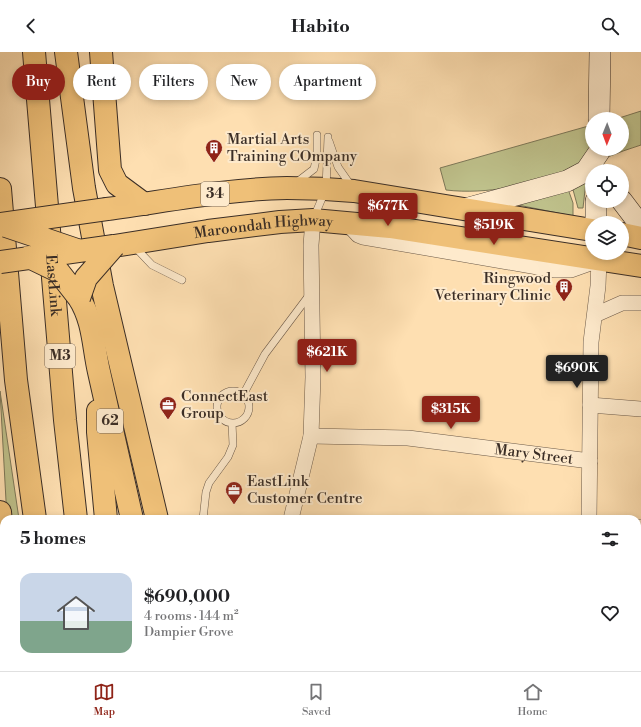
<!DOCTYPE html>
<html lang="en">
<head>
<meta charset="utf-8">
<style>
  :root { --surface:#fff; --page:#f6f6f6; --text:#202124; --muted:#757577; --line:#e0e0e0; --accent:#8f2418 }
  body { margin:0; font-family:"Libre Bodoni",serif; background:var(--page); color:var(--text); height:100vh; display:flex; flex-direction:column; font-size:15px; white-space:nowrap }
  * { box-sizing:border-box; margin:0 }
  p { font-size:13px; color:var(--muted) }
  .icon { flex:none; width:22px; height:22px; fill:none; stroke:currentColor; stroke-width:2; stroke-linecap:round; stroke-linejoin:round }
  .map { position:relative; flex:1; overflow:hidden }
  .sheet { position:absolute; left:0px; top:463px; width:641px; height:156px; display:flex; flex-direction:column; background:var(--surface); border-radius:12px 12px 0 0; box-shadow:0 2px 6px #0003 }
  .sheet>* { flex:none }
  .banner { position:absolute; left:12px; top:12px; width:400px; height:36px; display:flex; gap:8px }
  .needle { width:26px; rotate:181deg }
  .fabs { position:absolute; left:585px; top:60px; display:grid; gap:8px }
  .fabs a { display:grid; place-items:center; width:44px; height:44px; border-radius:50%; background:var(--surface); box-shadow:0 2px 6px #0003; font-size:20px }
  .price { position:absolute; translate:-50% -34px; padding:0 9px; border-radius:4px; background:var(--accent); color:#fff; font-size:13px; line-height:26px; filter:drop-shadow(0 1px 2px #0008) }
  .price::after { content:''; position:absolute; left:50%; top:24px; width:12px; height:9px; margin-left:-6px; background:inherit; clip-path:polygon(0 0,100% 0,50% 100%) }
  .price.active { background:#222; color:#fff }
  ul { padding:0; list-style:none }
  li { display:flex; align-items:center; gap:12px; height:100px; padding:0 20px }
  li+li { border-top:1px solid var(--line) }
  li span { display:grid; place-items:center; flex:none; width:112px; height:80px; border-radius:12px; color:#555 }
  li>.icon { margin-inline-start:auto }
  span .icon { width:48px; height:48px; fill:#fffc; stroke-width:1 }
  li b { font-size:17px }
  h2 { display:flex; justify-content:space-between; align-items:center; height:48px; padding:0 20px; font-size:17px }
  .pill { padding:0 14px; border-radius:18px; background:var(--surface); box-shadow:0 2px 6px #0003; font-size:14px; line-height:36px }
  .pill.active { background:var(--accent); color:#fff }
  header { display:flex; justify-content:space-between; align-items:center; height:52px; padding:0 20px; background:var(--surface); font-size:18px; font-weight:800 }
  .tab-bar { display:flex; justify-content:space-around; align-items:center; height:56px; border-top:1px solid var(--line); background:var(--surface); font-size:11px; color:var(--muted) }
  .tab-bar a { display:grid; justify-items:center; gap:2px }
  .tab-bar .active { color:var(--accent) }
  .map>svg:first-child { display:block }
  .green { fill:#bfc28c; stroke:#7d7859 }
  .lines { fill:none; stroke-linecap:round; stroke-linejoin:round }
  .lane-casing { stroke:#6c5a49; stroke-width:8 }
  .street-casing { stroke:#6c5a49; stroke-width:16 }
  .secondary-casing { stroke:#3b2e26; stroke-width:22 }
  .highway-casing { stroke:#3b2e26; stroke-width:24 }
  .lane { stroke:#feeacc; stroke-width:7 }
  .street { stroke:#feeacc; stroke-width:15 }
  .secondary { stroke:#feeacc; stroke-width:21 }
  .highway { stroke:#efc078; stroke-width:22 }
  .highway-bridge-casing { stroke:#3b2e26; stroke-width:24; stroke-linecap:butt }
  .highway-bridge { stroke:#efc078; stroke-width:22 }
  .labels { text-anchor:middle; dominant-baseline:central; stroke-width:4; stroke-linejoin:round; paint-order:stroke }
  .shield { fill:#feeacc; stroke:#766658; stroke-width:1 }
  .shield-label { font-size:14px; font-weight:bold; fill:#3b2e26 }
  .poi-label { font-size:15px; fill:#3b2e26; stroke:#feeacc; text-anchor:start }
  .street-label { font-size:15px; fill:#3b2e26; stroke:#feeacc }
</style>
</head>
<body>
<header><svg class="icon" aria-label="back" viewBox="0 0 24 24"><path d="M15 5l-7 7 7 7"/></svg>Habito<svg class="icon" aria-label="search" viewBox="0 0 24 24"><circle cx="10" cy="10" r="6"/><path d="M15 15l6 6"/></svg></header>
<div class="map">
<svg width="641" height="619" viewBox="0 0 641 619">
  <rect width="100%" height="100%" fill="#fedfb1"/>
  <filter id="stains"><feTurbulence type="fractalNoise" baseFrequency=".005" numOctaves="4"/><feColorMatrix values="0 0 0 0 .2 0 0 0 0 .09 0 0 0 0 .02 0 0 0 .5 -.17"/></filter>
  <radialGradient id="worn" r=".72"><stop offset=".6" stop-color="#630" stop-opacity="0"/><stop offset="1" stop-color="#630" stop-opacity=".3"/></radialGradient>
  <path class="green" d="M641,59V93C617,100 595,111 572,119C533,132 488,143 446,138L440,116L592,73V97H622V67H616Z
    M586,129L583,156H578L572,134Z
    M568,137L573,151V164L518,153L547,142Z
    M0,339L19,467H7Z"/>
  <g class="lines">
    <defs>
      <path id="lane" d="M329,89L338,115L352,135
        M297,130L314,117L317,103V83
        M314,165L326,137L328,85
        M134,194L152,213L182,228
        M217 355a16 16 0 1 1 32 0a16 16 0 1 1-32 0Z
        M243,343L265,302L310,242
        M203,467L206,440L209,431L228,405L233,393L232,371
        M222,615L223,619"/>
      <g id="street">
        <path d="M346,170L358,183L363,185L555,218H571L599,208L598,234L591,290L589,467"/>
        <path d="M595,263L622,251H641"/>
        <path d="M590,353L641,357"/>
        <path id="s1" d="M311,384L408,386L590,409"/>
        <path d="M291,467L311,384L313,325L311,193L313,168"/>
        <path d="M637,475H641"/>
        <path d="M281,619V615"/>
        <path d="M587,619V615"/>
      </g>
      <path id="secondary" d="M599,67L600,0
        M622,149L641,174
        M465,157L567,129L586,119L599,100
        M596,171V149"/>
      <g id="highway">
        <path id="s2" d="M34,0L65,368L76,467"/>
        <path d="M66,0L84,136L102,234L157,467"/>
        <path d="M101,0L110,118L117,132L144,152"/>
        <path d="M0,137L16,328L35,467"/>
        <path d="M107,157C167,149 227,137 287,136C309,136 332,137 354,139L592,178"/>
        <path d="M622,182L641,186"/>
        <path id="s3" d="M114,194L208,179L280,170L313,168L390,175L641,214"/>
        <path d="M79,246C94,270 93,294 99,320C110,369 121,418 132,467"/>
        <path d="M98,359V380L106,467"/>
        <path d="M0,460L4,503"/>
        <path d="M16,615L17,619"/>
        <path d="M65,615L66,619"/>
        <path d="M103,615L104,619"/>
        <path d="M132,615V619"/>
        <path d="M166,615L167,619"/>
        <path d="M190,615L191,619"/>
      </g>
    </defs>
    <use href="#lane" class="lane-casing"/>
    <use href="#street" class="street-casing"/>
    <use href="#secondary" class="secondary-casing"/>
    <use href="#highway" class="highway-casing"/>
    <use href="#lane" class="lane"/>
    <use href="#street" class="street"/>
    <use href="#secondary" class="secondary"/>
    <use href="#highway" class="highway"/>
    <defs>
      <path id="highway-bridge" d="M0,172L107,157
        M6,174L77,198
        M29,205L58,219L79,246
        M0,210L114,194
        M79,246L86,226L114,194"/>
    </defs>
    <use href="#highway-bridge" class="highway-bridge-casing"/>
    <use href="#highway-bridge" class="highway-bridge"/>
  </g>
  <defs>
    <symbol id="building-pin" viewBox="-11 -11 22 30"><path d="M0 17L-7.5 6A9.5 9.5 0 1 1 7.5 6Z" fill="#8f2418" stroke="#feeacc"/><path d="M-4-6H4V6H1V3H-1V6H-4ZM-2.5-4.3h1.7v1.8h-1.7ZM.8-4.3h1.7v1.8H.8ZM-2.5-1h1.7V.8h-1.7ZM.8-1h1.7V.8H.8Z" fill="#fff"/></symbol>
    <symbol id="office-pin" viewBox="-11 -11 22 30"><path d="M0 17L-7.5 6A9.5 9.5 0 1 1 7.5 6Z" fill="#8f2418" stroke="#feeacc"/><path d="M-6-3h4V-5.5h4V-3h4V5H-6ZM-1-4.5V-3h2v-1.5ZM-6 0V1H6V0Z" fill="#fff"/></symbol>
  </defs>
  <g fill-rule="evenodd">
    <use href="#building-pin" x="204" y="86" width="20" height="27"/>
    <use href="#building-pin" x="554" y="225" width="20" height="27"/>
    <use href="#office-pin" x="158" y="343" width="20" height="27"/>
    <use href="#office-pin" x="224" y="428" width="20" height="27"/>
  </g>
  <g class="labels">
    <g class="shield">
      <rect x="201" y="130" width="28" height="24" rx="3"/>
      <rect x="45" y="292" width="30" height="24" rx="3"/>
      <rect x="97" y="357" width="26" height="24" rx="3"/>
    </g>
    <g class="shield-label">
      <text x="215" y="142">34</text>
      <text x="60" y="304">M3</text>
      <text x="110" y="369">62</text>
    </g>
    <g class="poi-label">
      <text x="227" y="87">Martial Arts<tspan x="227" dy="17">Training COmpany</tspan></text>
      <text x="551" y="226" text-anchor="end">Ringwood<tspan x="551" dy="17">Veterinary Clinic</tspan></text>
      <text x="181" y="344">ConnectEast<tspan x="181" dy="17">Group</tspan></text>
      <text x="247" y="429">EastLink<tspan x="247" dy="17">Customer Centre</tspan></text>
    </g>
    <g class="street-label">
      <text stroke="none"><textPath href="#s3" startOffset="151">Maroondah Highway</textPath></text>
      <text stroke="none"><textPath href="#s2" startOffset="234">EastLink</textPath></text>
      <text stroke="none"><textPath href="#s1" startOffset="224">Mary Street</textPath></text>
    </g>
  </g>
  <rect width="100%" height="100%" filter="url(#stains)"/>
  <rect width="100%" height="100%" fill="url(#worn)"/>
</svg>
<div class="fabs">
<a><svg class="needle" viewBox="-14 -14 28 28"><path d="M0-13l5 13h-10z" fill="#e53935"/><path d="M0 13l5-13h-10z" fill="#757577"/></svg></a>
<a><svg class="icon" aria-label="locate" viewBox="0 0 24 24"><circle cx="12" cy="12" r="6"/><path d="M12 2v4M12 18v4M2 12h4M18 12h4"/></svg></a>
<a><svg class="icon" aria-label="layers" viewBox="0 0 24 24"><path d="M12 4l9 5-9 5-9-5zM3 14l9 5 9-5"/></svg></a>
</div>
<b class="price" style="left:388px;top:175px">$677K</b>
<b class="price" style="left:494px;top:194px">$519K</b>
<b class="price" style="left:327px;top:321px">$621K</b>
<b class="price active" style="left:577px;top:337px">$690K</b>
<b class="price" style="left:451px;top:378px">$315K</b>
<div class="banner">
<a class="pill active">Buy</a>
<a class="pill">Rent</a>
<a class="pill">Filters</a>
<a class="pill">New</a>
<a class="pill">Apartment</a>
</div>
<section class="sheet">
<h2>5 homes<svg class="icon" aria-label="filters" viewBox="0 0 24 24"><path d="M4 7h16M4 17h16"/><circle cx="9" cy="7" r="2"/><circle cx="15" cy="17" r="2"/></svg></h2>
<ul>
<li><span style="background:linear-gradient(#c9d6e8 60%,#7fa58c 0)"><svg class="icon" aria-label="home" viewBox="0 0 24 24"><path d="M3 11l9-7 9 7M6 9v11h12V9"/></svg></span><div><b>$690,000</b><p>4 rooms · 144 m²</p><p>Dampier Grove</p></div><svg class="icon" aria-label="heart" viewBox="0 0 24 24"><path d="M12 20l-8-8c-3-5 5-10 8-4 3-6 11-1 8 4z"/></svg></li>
</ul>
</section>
</div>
<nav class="tab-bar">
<a class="active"><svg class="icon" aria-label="map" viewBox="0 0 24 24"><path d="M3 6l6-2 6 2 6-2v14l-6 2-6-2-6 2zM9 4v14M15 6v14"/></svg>Map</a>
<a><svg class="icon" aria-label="saved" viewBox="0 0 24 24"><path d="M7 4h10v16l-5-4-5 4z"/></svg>Saved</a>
<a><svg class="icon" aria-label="home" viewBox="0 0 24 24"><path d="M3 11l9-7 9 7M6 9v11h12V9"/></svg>Home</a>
</nav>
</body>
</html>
